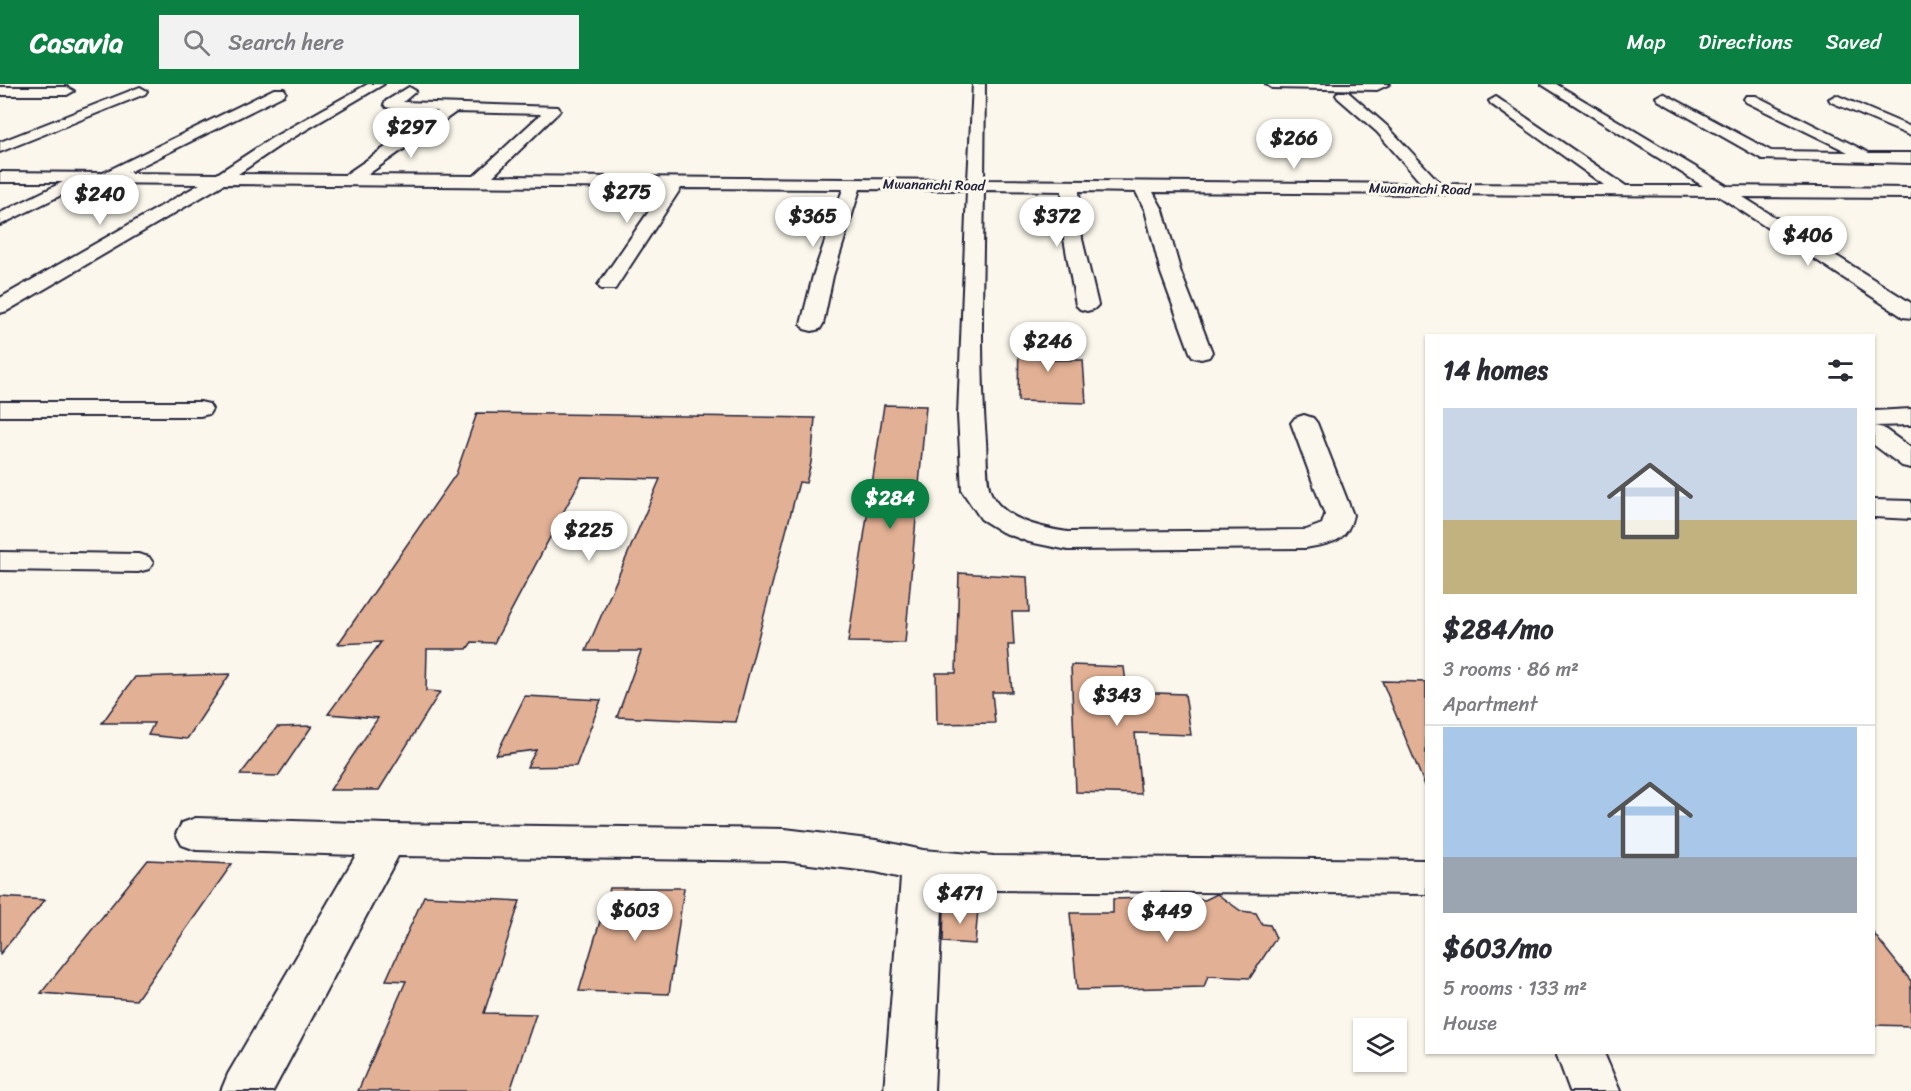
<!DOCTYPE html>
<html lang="en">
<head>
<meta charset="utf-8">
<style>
  :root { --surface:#fff; --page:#f2f2f3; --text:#2b2b33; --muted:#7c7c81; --line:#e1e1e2; --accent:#0b8043 }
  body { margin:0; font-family:Sriracha,sans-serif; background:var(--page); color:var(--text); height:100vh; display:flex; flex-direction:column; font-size:22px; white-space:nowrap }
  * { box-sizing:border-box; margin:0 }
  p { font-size:20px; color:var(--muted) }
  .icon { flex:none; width:33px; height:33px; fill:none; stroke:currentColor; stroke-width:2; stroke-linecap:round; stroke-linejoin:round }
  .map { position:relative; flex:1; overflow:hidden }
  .drawer { position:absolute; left:1425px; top:250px; width:450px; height:720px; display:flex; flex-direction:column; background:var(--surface); border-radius:0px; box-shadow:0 2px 4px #0004 }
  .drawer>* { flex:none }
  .buttons { position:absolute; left:1353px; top:934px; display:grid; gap:12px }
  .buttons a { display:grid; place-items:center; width:54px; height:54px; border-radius:0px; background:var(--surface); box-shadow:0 2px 4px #0004; font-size:30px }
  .price { position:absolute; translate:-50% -51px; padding:0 14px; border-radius:21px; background:#fff; color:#222; font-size:20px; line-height:39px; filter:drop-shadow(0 2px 3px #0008) }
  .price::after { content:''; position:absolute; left:50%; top:36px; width:18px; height:14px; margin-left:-9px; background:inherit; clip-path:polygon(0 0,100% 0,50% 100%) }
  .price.active { background:var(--accent); color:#fff }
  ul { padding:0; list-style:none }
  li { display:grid; align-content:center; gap:12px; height:318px; padding:0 18px }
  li+li { border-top:2px solid var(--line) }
  li span { display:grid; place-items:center; height:186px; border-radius:0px; color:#555 }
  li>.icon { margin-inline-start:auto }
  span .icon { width:108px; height:108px; fill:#fffc; stroke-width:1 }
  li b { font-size:26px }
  h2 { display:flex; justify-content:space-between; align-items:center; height:72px; padding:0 18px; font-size:26px }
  header { display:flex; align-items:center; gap:36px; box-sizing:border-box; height:84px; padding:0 30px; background:var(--accent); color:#fff }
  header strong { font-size:28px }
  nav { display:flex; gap:33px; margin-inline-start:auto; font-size:21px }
  .search { width:420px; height:54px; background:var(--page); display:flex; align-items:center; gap:15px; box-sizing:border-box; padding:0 21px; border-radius:0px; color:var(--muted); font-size:22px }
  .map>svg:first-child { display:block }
  .building { fill:#e2b094; stroke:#22223b; stroke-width:1.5 }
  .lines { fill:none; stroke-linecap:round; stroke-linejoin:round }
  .minor-casing { stroke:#22223b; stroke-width:4 }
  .minor { fill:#fbf7ec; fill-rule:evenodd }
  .labels { text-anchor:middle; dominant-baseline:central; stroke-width:6; stroke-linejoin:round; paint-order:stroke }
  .far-street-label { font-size:14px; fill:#22223b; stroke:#fbf7ec }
</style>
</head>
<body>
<header>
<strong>Casavia</strong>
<div class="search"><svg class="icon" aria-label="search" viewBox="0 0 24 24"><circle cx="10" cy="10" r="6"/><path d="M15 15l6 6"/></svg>Search here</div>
<nav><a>Map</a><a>Directions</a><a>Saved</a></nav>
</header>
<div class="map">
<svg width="1911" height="1007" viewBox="0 0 1911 1007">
  <rect width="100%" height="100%" fill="#fbf7ec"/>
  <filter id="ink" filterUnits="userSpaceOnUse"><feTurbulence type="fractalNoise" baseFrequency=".0167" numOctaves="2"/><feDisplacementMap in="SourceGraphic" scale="12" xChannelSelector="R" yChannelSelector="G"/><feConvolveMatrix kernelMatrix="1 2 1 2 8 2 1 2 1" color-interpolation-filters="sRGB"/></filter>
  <g filter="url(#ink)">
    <path class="building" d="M1019,249L1051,250L1052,276H1083L1086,319L1018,317Z
      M884,321L926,322L905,559L848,558Z
      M477,329L815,334L811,379L806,399L799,398L736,638L617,633L641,567H586L660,395L582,393L494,559L472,558L467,565H427L426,607L440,608L379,706H330L378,634L328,630L381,558L338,560L456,390Z
      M959,489L1027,493L1029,528H1012L1014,561H1008L1012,608H992L995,639L937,640L936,589H956Z
      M1071,581L1124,583L1127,608L1185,610L1191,651L1135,649L1141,710L1076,708Z
      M230,590L187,655L148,651L154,639H102L135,593Z
      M1382,597L1426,598V704Z
      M525,612L601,616L576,682L527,683L536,666L496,671Z
      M312,642L278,692L240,691L277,643Z
      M148,776L232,780L136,916L41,909Z
      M610,804H684L669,910L579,907Z
      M1154,810H1180L1190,815L1205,816L1217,810L1241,827L1256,829L1262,840L1270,841L1276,854L1250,894L1208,892L1204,903L1077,906L1070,829H1113V815L1151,814Z
      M424,812L520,817L484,929L536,930L510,1007H358L406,897L386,896Z
      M0,813L45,816L0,870Z
      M944,823L978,825L975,860L943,858Z
      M1874,850L1911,897V942L1874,941Z"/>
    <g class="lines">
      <defs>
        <path id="minor" d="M368,0H384L282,60L238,90L345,91L438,27L399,26L386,23L384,20L386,17L409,3L416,7L403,18L558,23L560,26L558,29L493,92L968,96L973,0H985L984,96L1422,100L1377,48L1338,14L1336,11L1338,8H1348L1387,42L1441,100L1604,101L1491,20L1489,17L1496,13L1626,102H1703L1541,0H1556L1727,102L1911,104V114L1743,113L1911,219V234L1903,233L1719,112L1153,108L1163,126L1181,189L1212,268L1209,273L1201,275L1193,273L1190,268L1161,189L1145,126L1136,108L1079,107L1082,155L1098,221L1094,225L1087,227L1080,225L1076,221L1064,155L1062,107L984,106C983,189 979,274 986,357C987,371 986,396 990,407C1001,436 1042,444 1068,448L1306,446L1322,440L1325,431L1291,339L1295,334L1304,331L1313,334L1317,339L1353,431C1347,459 1331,459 1306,464L1068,466L1029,458L1002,448L981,435L962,407L958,331L967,106L860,105L833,192L823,240L820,245L812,247L804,245L801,240L813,192L843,105L681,104L615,205H601L598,201L665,104L224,100L7,227L0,229V214L200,100L86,99L0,141V129L63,98H0V88L103,89L274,5H284L286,8L284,11L127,89L217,90L272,54ZM456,28L541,30L474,92L367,91Z
          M1266,0H1390L1377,6L1272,4Z
          M0,3H67L74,7L67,11H0Z
          M140,3L147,7L145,10L0,68V58Z
          M1663,9L1771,67L1848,68L1746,18L1744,15L1746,12H1756L1869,69H1911V79L1762,75L1658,16L1656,13Z
          M1836,11L1911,43V52L1831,18L1829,15Z
          M0,318H200L209,320L212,325L209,330L200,332H0Z
          M1911,325V341L1875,342L1883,344L1911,364V384L1902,382L1874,361V327Z
          M1874,416L1911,417V435L1874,433Z
          M0,468L138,470L149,473L153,479L149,485L138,488L0,486Z
          M196,734L386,740L785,745L876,756L923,766L994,772L1426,776V810L994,806L943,801L934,1007H884L901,794L876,788L785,777L398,772L273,1007H221L228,990L356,771L196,766L182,761L176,750L182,739Z
          M1556,969H1604L1620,1007H1570Z"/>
      </defs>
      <use href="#minor" class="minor-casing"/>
      <use href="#minor" class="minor"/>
    </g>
  </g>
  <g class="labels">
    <g class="far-street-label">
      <text transform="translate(934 101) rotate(1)">Mwananchi Road</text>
      <text transform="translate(1420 105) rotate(1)">Mwananchi Road</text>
    </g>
  </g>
</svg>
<div class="buttons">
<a><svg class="icon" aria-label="layers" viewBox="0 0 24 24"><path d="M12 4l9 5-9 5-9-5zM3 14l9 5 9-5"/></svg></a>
</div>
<b class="price" style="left:411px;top:75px">$297</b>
<b class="price" style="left:1294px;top:86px">$266</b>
<b class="price" style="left:627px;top:140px">$275</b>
<b class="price" style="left:100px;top:142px">$240</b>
<b class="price" style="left:813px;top:164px">$365</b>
<b class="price" style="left:1057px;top:164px">$372</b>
<b class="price" style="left:1808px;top:183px">$406</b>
<b class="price" style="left:1048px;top:289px">$246</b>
<b class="price active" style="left:890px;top:446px">$284</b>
<b class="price" style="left:589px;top:478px">$225</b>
<b class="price" style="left:1117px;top:643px">$343</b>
<b class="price" style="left:960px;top:841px">$471</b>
<b class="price" style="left:635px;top:858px">$603</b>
<b class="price" style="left:1167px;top:859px">$449</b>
<section class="drawer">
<h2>14 homes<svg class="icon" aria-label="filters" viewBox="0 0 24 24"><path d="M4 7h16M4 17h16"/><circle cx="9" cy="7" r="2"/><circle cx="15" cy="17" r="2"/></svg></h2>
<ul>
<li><span style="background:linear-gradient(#c9d6e8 60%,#c2b280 0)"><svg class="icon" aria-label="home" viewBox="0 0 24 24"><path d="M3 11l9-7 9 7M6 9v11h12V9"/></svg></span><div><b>$284/mo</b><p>3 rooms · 86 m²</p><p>Apartment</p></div></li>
<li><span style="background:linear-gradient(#a9c7e8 70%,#9aa5b1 0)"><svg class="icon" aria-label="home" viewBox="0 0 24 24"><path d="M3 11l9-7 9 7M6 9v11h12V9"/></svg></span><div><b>$603/mo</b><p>5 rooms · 133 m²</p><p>House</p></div></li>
</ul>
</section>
</div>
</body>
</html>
